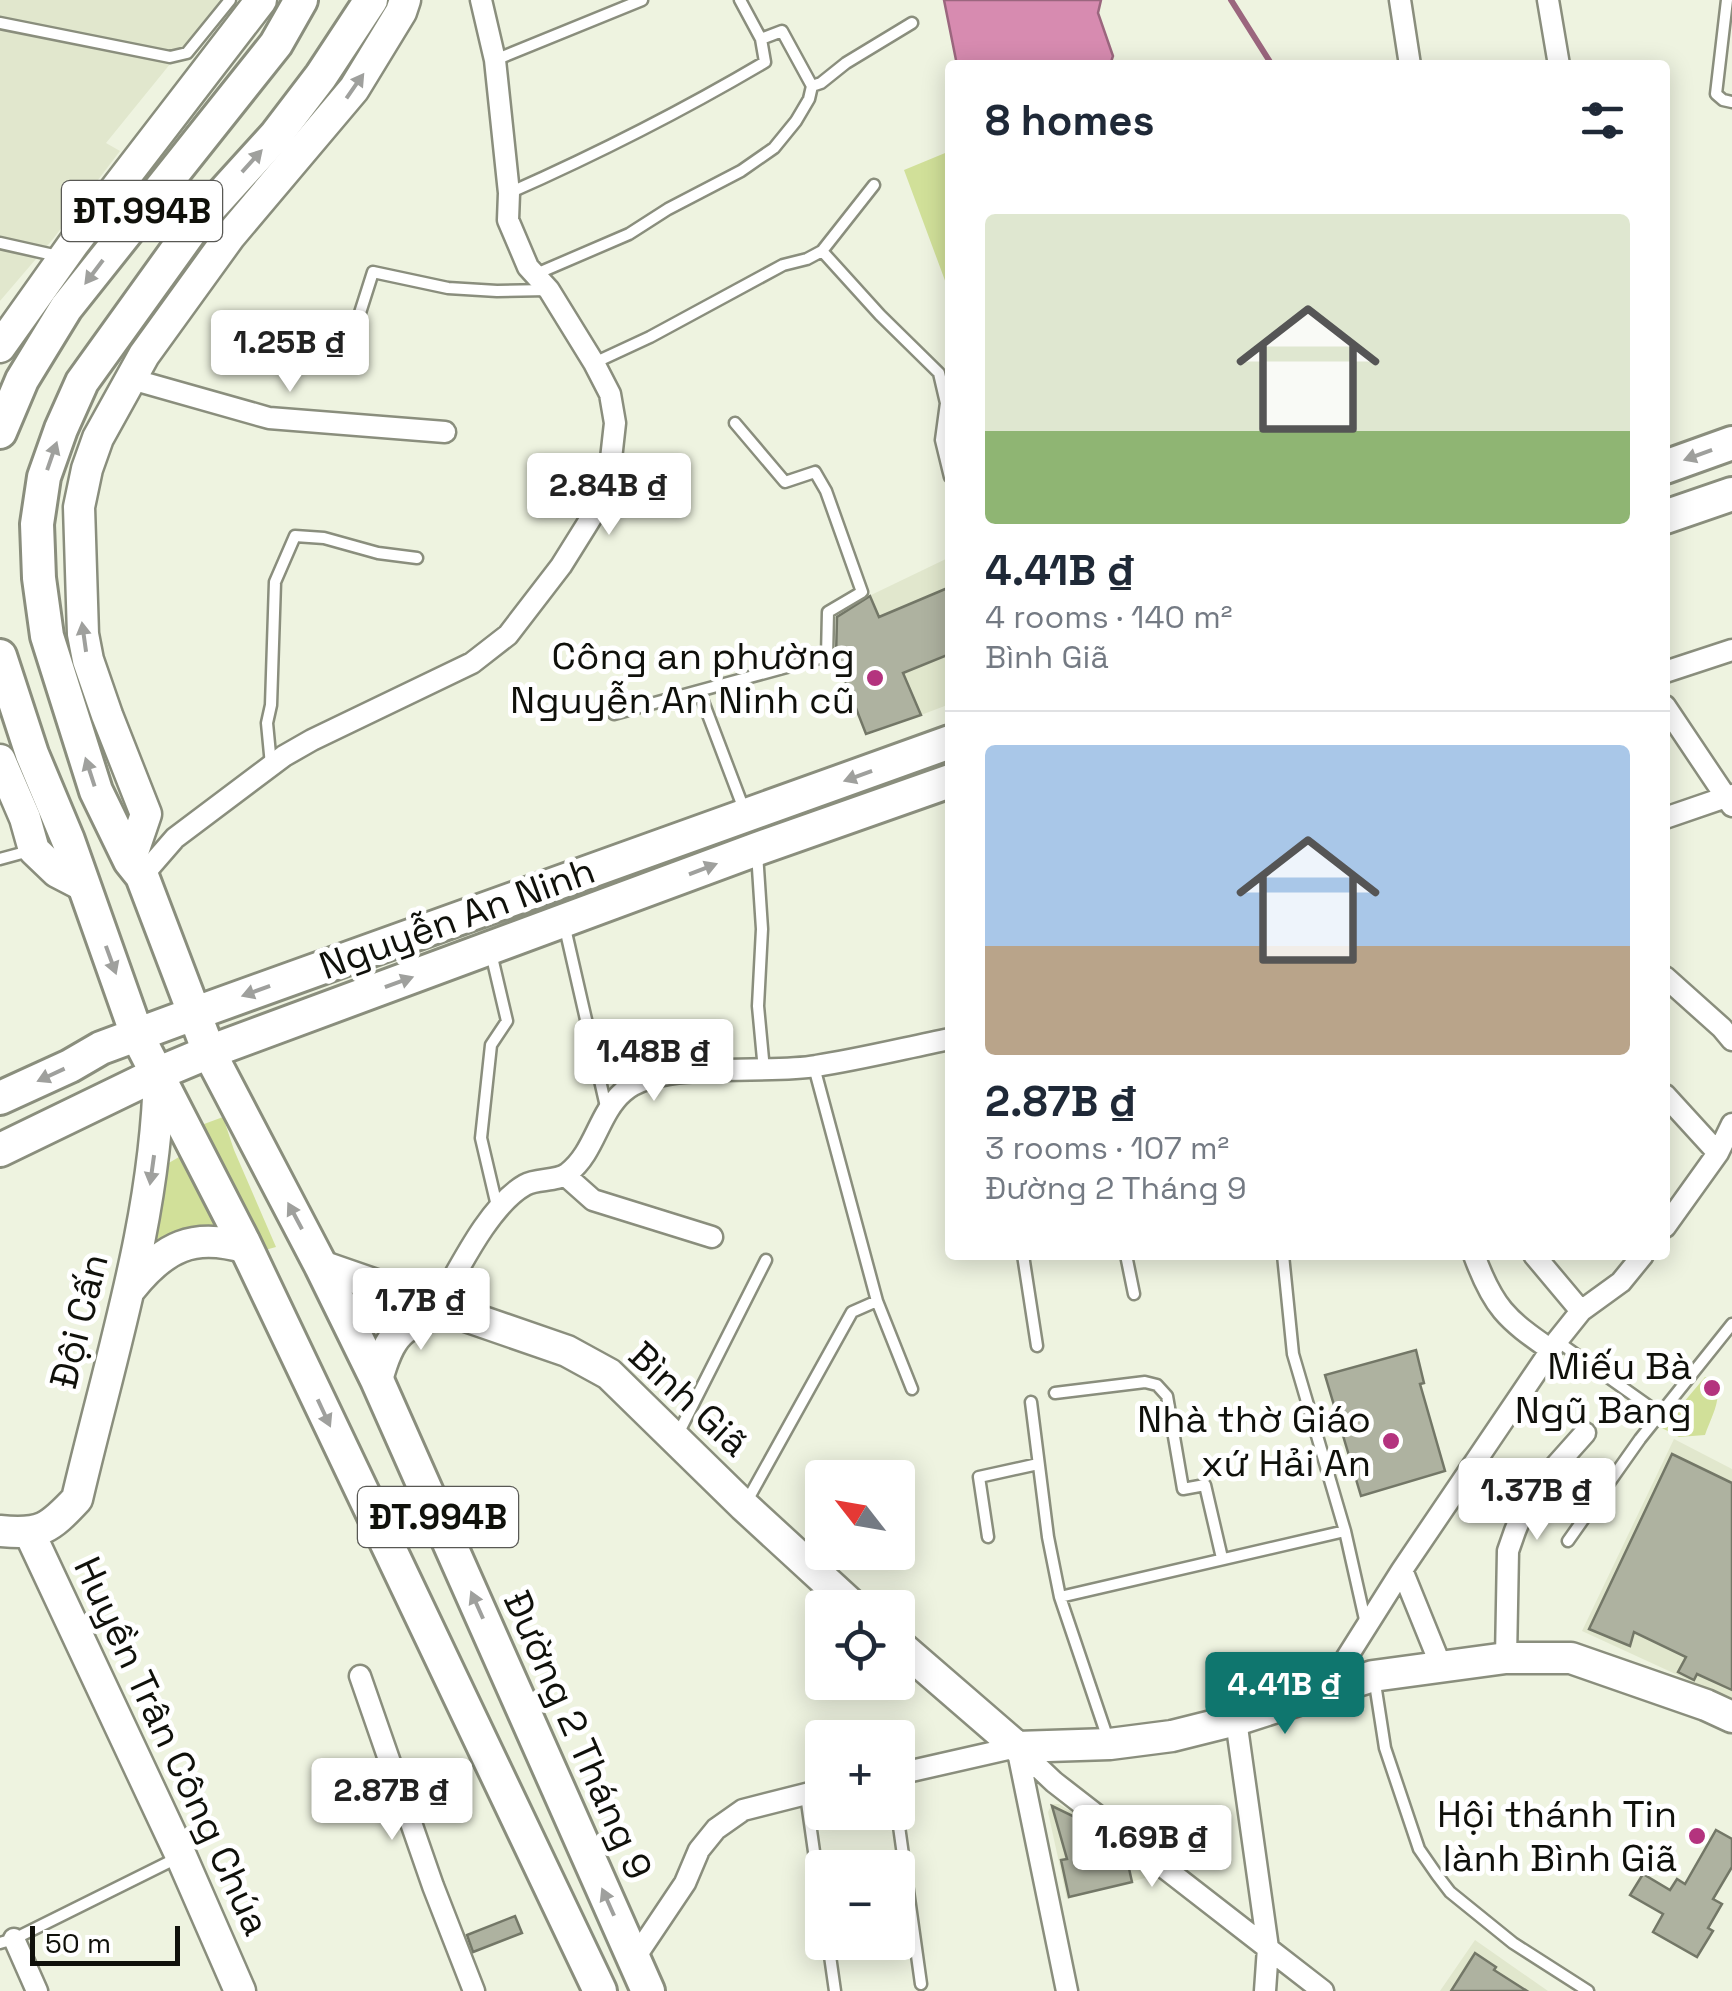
<!DOCTYPE html>
<html lang="en">
<head>
<meta charset="utf-8">
<style>
  :root { --surface:#fff; --page:#f6f6f7; --text:#1f2937; --muted:#747a83; --line:#e0e1e3; --accent:#0f766e }
  body { margin:0; font-family:"Space Grotesk",sans-serif; background:var(--page); color:var(--text); height:100vh; display:flex; flex-direction:column; font-size:38px; white-space:nowrap }
  * { box-sizing:border-box; margin:0 }
  p { font-size:32px; color:var(--muted) }
  .icon { flex:none; width:55px; height:55px; fill:none; stroke:currentColor; stroke-width:2; stroke-linecap:round; stroke-linejoin:round }
  .map { position:relative; flex:1; overflow:hidden }
  .details { position:absolute; left:945px; top:60px; width:725px; height:1200px; display:flex; flex-direction:column; background:var(--surface); border-radius:10px; box-shadow:0 5px 25px #0003 }
  .details>* { flex:none }
  .needle { width:65px; rotate:301deg }
  .fabs { position:absolute; left:805px; top:1460px; display:grid; gap:20px }
  .fabs a { display:grid; place-items:center; width:110px; height:110px; border-radius:10px; background:var(--surface); box-shadow:0 5px 25px #0003; font-size:50px }
  .scale { position:absolute; left:30px; bottom:25px; width:150px; box-sizing:border-box; padding-left:10px; border:5px solid #10110b; border-top:0; font-size:28px; line-height:35px; white-space:nowrap; color:#10110b; -webkit-text-stroke:8px #fff; paint-order:stroke }
  .price { position:absolute; translate:-50% -85px; padding:0 22px; border-radius:10px; background:#fff; color:#222; font-size:32px; line-height:65px; filter:drop-shadow(0 2px 5px #0008) }
  .price::after { content:''; position:absolute; left:50%; top:60px; width:30px; height:22px; margin-left:-15px; background:inherit; clip-path:polygon(0 0,100% 0,50% 100%) }
  .price.on { background:var(--accent); color:#fff }
  ul { padding:0; list-style:none }
  li { display:grid; align-content:center; gap:20px; height:530px; padding:0 40px }
  li+li { border-top:2px solid var(--line) }
  li span { display:grid; place-items:center; height:310px; border-radius:10px; color:#555 }
  li>.icon { margin-inline-start:auto }
  span .icon { width:180px; height:180px; fill:#fffc; stroke-width:1 }
  li b { font-size:42px }
  h2 { display:flex; justify-content:space-between; align-items:center; height:120px; padding:0 40px; font-size:42px }
  .map>svg:first-child { display:block }
  .built { fill:#e1e7cd }
  .green { fill:#d1e099 }
  .water { fill:#d78bb0; stroke:#9b667e; stroke-width:2.5 }
  .lines { fill:none; stroke-linecap:round; stroke-linejoin:round }
  .stream { stroke:#9b667e; stroke-width:6 }
  .building { fill:#aeb2a0; stroke:#737767; stroke-width:2.5 }
  .lane-casing { stroke:#8a8e7d; stroke-width:15 }
  .street-casing { stroke:#8a8e7d; stroke-width:25 }
  .secondary-casing { stroke:#8a8e7d; stroke-width:35 }
  .primary-casing { stroke:#8a8e7d; stroke-width:38 }
  .lane { stroke:#fff; stroke-width:10 }
  .street { stroke:#fff; stroke-width:20 }
  .secondary { stroke:#fff; stroke-width:30 }
  .primary { stroke:#fff; stroke-width:32 }
  .oneway { fill:#9fa09d }
  .poi-dot { fill:#b4337e; stroke:#fff; stroke-width:4 }
  .labels { text-anchor:middle; dominant-baseline:central; stroke-width:10; stroke-linejoin:round; paint-order:stroke }
  .shield { fill:#fff; stroke:#585854; stroke-width:2.5 }
  .shield-label { font-size:35px; font-weight:bold; fill:#10110b }
  .poi-label { font-size:38px; fill:#10110b; stroke:#fff; text-anchor:end }
  .street-label { font-size:38px; fill:#10110b; stroke:#fff }
</style>
</head>
<body>
<div class="map">
<svg width="1732" height="1991" viewBox="0 0 1732 1991">
  <rect width="100%" height="100%" fill="#eef3e0"/>
  <path class="built" d="M0,0H222L106,143L120,151L53,239L0,301Z
    M950,557V704L921,715L869,596Z
    M1674,1439L1732,1469V1700L1582,1631Z
    M1052,1804H1059L1104,1832L1156,1875L1067,1899L1048,1812Z
    M1475,1940L1548,1991H1440Z"/>
  <path class="green" d="M950,151V294L904,170Z
    M223,1117L234,1150L276,1247L265,1250L237,1191L196,1127Z
    M179,1157L219,1232L144,1258L163,1171L167,1164Z
    M1705,1377L1715,1381C1723,1399 1711,1417 1705,1435L1679,1437L1662,1428Z"/>
  <path class="water" d="M944,0H1101L1098,13L1113,56L1110,65H957Z"/>
  <g class="lines">
    <path class="stream" d="M1231,0L1272,65"/>
  </g>
  <path class="building" d="M950,587V654L903,673L921,715L866,734L836,657L837,617L870,596L879,617Z
    M1416,1350L1424,1383L1420,1384L1445,1471L1361,1496L1325,1375Z
    M1672,1454L1732,1483V1690L1697,1674L1694,1680L1678,1672L1686,1657L1634,1632L1630,1646L1589,1629Z
    M1052,1806L1077,1818L1126,1855L1132,1882L1069,1897L1061,1860L1067,1859Z
    M1716,1830L1732,1839V1867L1713,1899L1722,1904L1708,1928L1713,1931L1697,1957L1653,1932L1663,1914L1630,1895L1643,1874L1670,1890L1677,1879L1685,1884Z
    M515,1916L522,1933L473,1952L467,1935Z
    M1475,1953L1496,1967L1494,1970L1527,1991H1451Z"/>
  <g class="lines">
    <defs>
      <path id="lane" d="M740,0L761,39
        M1727,0L1716,94L1723,100L1732,102
        M0,23L170,57L187,53L230,0
        M495,60L642,0
        M812,86L821,83L846,63L912,23
        M509,193C597,154 682,111 765,62L761,39L782,31L812,86L809,99L796,121L774,148L741,171L668,209L629,234L536,274
        M0,243L58,256
        M822,251L880,315L939,373L946,403L941,440L950,477
        M352,338L373,272L448,288L497,291L548,290
        M594,363L650,337L783,265L807,259L822,251L874,185
        M699,691L745,812
        M614,714L827,656L828,612L862,592L826,491L815,472L785,482L735,423
        M271,765L267,723L271,705L275,582L295,536L324,538L378,553L417,558
        M757,853L762,929L758,1006L764,1070
        M0,859L33,850
        M565,928L607,1111
        M491,953L507,1021L491,1045L481,1138L497,1206
        M814,1067L877,1301L912,1389
        M1023,1255L1037,1346
        M1126,1255L1134,1294
        M1283,1255L1293,1354L1345,1531L1366,1624
        M1557,1341L1660,1414
        M1055,1393L1145,1382L1157,1385L1167,1396L1183,1489L1205,1485L1222,1558
        M1031,1402L1048,1537L1060,1597L1108,1739
        M678,1434L766,1260
        M747,1501L852,1312L877,1301
        M988,1537L979,1477L1038,1464
        M1568,1541L1640,1439L1732,1324
        M1060,1597L1345,1531
        M1374,1677L1385,1748L1419,1849L1437,1875L1450,1892L1513,1943L1588,1991
        M806,1795L822,1908
        M897,1812L921,1984
        M828,1942L835,1991
        M0,1943L14,1939L179,1857"/>
      <path id="street" d="M1400,0L1410,65
        M1548,0L1559,65
        M131,379L269,418L445,432
        M1665,672L1732,650
        M1665,706L1732,806
        M1665,818L1732,795
        M142,876L175,838L284,756L312,740L472,663L508,635L561,566L586,526L602,500L611,459L615,423L610,394L594,363L549,290L528,267L508,220L509,193L495,60L481,0
        M1665,977L1722,1028L1732,1040
        M1665,1095L1718,1153
        M566,1176L593,1200L712,1237
        M1665,1227L1718,1153L1732,1124
        M1474,1255C1493,1307 1506,1319 1551,1350
        M1534,1255L1581,1311
        M437,1307C458,1271 489,1205 525,1185C537,1178 557,1182 568,1173C595,1152 598,1114 623,1092C660,1059 766,1075 816,1066C861,1059 905,1048 950,1039
        M1402,1570L1441,1666
        M1506,1658L1508,1551L1515,1531L1524,1509L1544,1479L1585,1433
        M360,1676L433,1886L474,1991
        M1325,1692L1402,1570L1557,1341L1581,1311L1621,1282L1643,1255
        M1236,1720L1268,1948L1265,1991
        M1017,1747L1054,1782L1323,1991
        M1017,1747L1067,1991
        M898,1774L1017,1747
        M14,1939L37,1991
        M634,1959L685,1883L699,1850L716,1829L743,1810L822,1790"/>
      <path id="secondary" d="M0,347L74,243L261,0
        M0,760L25,818L34,850L57,872L84,886
        M130,861L146,814L107,715L88,660L83,634L79,507L87,469L98,438L144,355L230,236L354,89L401,12L405,0
        M321,1266L567,1351L609,1374L744,1506L855,1608
        M131,1288C164,1247 193,1232 246,1248
        M377,1380C390,1333 400,1324 447,1310
        M0,1531C41,1535 49,1529 77,1499C110,1358 156,1219 159,1073
        M30,1534L181,1856L240,1991
        M898,1644L1017,1747L1110,1744L1172,1736L1236,1720L1373,1676L1506,1658H1571L1706,1705L1732,1717"/>
      <path id="primary" d="M371,0L321,76L276,135L197,222L82,382L61,429L44,477L37,524L39,578L47,636L96,791L130,861L142,876L209,1052L321,1266L377,1380L648,1991
        M0,432L22,380L66,308L276,44L301,0
        M1665,467L1732,443
        M1665,517L1732,494
        M0,656L32,754L68,840L137,1035L243,1241L600,1991
        M0,1098L70,1066L101,1048L193,1014L950,742
        M0,1150L159,1073L209,1052L757,849L950,781"/>
    </defs>
    <use href="#lane" class="lane-casing"/>
    <use href="#street" class="street-casing"/>
    <use href="#secondary" class="secondary-casing"/>
    <use href="#primary" class="primary-casing"/>
    <use href="#lane" class="lane"/>
    <use href="#street" class="street"/>
    <use href="#secondary" class="secondary"/>
    <use href="#primary" class="primary"/>
  </g>
  <defs><path id="oneway-solid" d="M-6-.8H1V-3.2L6.5 0L1 3.2V.8H-6Z" transform="scale(2.5)"/></defs>
  <g class="oneway">
    <use href="#oneway-solid" transform="translate(355 86) rotate(-55)"/>
    <use href="#oneway-solid" transform="translate(252 161) rotate(-48)"/>
    <use href="#oneway-solid" transform="translate(94 272) rotate(127)"/>
    <use href="#oneway-solid" transform="translate(1698 455) rotate(160)"/>
    <use href="#oneway-solid" transform="translate(52 456) rotate(-71)"/>
    <use href="#oneway-solid" transform="translate(84 637) rotate(-98)"/>
    <use href="#oneway-solid" transform="translate(90 772) rotate(-108)"/>
    <use href="#oneway-solid" transform="translate(858 776) rotate(160)"/>
    <use href="#oneway-solid" transform="translate(703 869) rotate(-21)"/>
    <use href="#oneway-solid" transform="translate(111 960) rotate(70)"/>
    <use href="#oneway-solid" transform="translate(399 982) rotate(-20)"/>
    <use href="#oneway-solid" transform="translate(256 991) rotate(160)"/>
    <use href="#oneway-solid" transform="translate(51 1075) rotate(155)"/>
    <use href="#oneway-solid" transform="translate(152 1170) rotate(98)"/>
    <use href="#oneway-solid" transform="translate(295 1216) rotate(-118)"/>
    <use href="#oneway-solid" transform="translate(324 1413) rotate(65)"/>
    <use href="#oneway-solid" transform="translate(477 1605) rotate(-114)"/>
    <use href="#oneway-solid" transform="translate(608 1902) rotate(-114)"/>
  </g>
  <g class="poi-dot">
    <circle cx="875" cy="678" r="10"/>
    <circle cx="1712" cy="1388" r="10"/>
    <circle cx="1391" cy="1441" r="10"/>
    <circle cx="1697" cy="1836" r="10"/>
  </g>
  <g class="labels">
    <g class="shield">
      <rect x="62" y="181" width="160" height="60" rx="8"/>
      <rect x="358" y="1487" width="160" height="60" rx="8"/>
    </g>
    <g class="shield-label">
      <text x="142" y="211">ĐT.994B</text>
      <text x="438" y="1517">ĐT.994B</text>
    </g>
    <g class="poi-label">
      <text x="855" y="656">Công an phường<tspan x="855" dy="44">Nguyễn An Ninh cũ</tspan></text>
      <text x="1692" y="1366">Miếu Bà<tspan x="1692" dy="44">Ngũ Bang</tspan></text>
      <text x="1371" y="1419">Nhà thờ Giáo<tspan x="1371" dy="44">xứ Hải An</tspan></text>
      <text x="1677" y="1814">Hội thánh Tin<tspan x="1677" dy="44">lành Bình Giã</tspan></text>
    </g>
    <g class="street-label">
      <text transform="translate(457 918) rotate(-20)">Nguyễn An Ninh</text>
      <text transform="translate(79 1321) rotate(-76)">Đội Cấn</text>
      <text transform="translate(689 1399) rotate(43)">Bình Giã</text>
      <text transform="translate(578 1735) rotate(66)">Đường 2 Tháng 9</text>
      <text transform="translate(172 1746) rotate(65)">Huyền Trân Công Chúa</text>
    </g>
  </g>
</svg>
<div class="fabs">
<a><svg class="needle" viewBox="-14 -14 28 28"><path d="M0-13l5 13h-10z" fill="#e53935"/><path d="M0 13l5-13h-10z" fill="#747a83"/></svg></a>
<a><svg class="icon" aria-label="locate" viewBox="0 0 24 24"><circle cx="12" cy="12" r="6"/><path d="M12 2v4M12 18v4M2 12h4M18 12h4"/></svg></a>
<a>+</a>
<a>−</a>
</div>
<div class="scale">50 m</div>
<b class="price" style="left:290px;top:395px">1.25B ₫</b>
<b class="price" style="left:609px;top:538px">2.84B ₫</b>
<b class="price" style="left:654px;top:1104px">1.48B ₫</b>
<b class="price" style="left:421px;top:1353px">1.7B ₫</b>
<b class="price" style="left:1537px;top:1543px">1.37B ₫</b>
<b class="price on" style="left:1285px;top:1737px">4.41B ₫</b>
<b class="price" style="left:392px;top:1843px">2.87B ₫</b>
<b class="price" style="left:1152px;top:1890px">1.69B ₫</b>
<section class="details">
<h2>8 homes<svg class="icon" aria-label="filters" viewBox="0 0 24 24"><path d="M4 7h16M4 17h16"/><circle cx="9" cy="7" r="2"/><circle cx="15" cy="17" r="2"/></svg></h2>
<ul>
<li><span style="background:linear-gradient(#dfe7d0 70%,#8fb573 0)"><svg class="icon" aria-label="home" viewBox="0 0 24 24"><path d="M3 11l9-7 9 7M6 9v11h12V9"/></svg></span><div><b>4.41B ₫</b><p>4 rooms · 140 m²</p><p>Bình Giã</p></div></li>
<li><span style="background:linear-gradient(#a9c7e8 65%,#b9a48a 0)"><svg class="icon" aria-label="home" viewBox="0 0 24 24"><path d="M3 11l9-7 9 7M6 9v11h12V9"/></svg></span><div><b>2.87B ₫</b><p>3 rooms · 107 m²</p><p>Đường 2 Tháng 9</p></div></li>
</ul>
</section>
</div>
</body>
</html>
